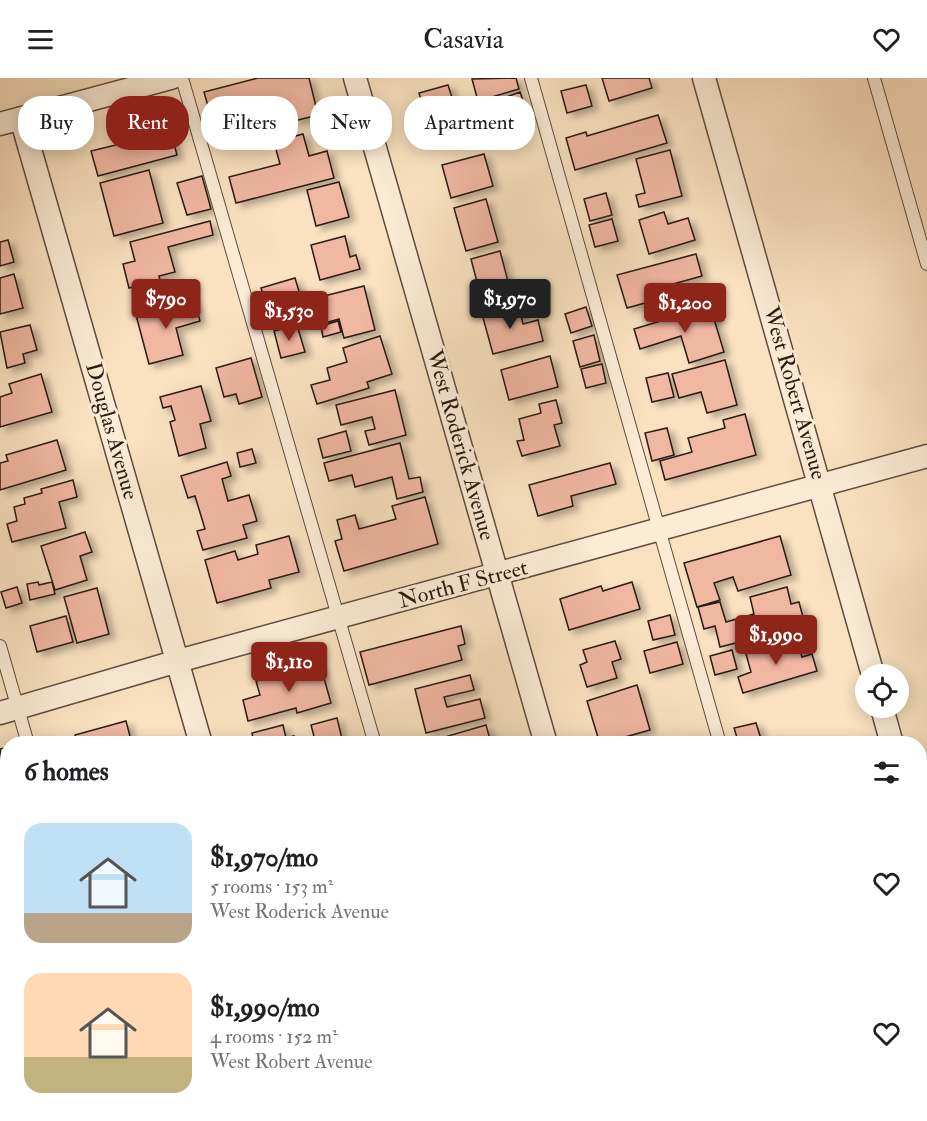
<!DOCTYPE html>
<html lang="en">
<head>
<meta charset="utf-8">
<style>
  :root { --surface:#fff; --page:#f2f2f2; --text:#202124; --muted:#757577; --accent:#8f2418 }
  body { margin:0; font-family:"IM FELL Double Pica",serif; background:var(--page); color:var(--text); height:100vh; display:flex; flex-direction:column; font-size:22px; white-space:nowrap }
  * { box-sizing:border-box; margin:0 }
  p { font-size:20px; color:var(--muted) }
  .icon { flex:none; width:33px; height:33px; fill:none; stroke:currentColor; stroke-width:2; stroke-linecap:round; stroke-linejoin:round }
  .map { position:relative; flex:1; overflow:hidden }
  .side { position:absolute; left:0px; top:658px; width:927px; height:386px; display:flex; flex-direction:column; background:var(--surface); border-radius:24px 24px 0 0; box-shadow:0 3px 15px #0003 }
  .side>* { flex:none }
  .hud { position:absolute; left:18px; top:18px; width:600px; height:54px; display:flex; gap:12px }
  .tools { position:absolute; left:855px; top:586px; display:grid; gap:12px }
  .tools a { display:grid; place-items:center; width:54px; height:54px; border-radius:50%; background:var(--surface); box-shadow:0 3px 15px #0003; font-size:30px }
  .price { position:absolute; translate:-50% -51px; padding:0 14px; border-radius:6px; background:var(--accent); color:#fff; font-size:20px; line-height:39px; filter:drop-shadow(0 2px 3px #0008) }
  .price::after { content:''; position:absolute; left:50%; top:36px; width:18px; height:14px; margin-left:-9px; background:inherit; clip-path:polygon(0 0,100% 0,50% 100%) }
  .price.on { background:#222; color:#fff }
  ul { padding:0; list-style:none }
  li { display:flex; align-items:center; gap:18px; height:150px; padding:0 24px }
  li span { display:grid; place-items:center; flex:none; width:168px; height:120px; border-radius:18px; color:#555 }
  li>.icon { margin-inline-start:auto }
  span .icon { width:72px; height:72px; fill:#fffc; stroke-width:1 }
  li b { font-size:26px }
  h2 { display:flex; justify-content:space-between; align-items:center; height:72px; padding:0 24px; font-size:26px }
  .chip { padding:0 21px; border-radius:24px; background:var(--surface); box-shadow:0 3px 15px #0003; font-size:21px; line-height:54px }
  .chip.on { background:var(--accent); color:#fff }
  header { display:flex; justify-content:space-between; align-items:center; height:78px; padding:0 24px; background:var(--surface); font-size:27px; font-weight:600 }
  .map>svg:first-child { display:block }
  .building { fill:#f0b7a1; stroke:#2b1a12; stroke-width:1.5; filter:url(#shadow) }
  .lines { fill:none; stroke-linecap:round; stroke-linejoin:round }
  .lane-casing { stroke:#5f4c3e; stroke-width:14 }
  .street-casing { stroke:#5f4c3e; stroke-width:25 }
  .lane { stroke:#fcecd6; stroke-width:12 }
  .street { stroke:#fcecd6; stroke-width:22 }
  .labels { text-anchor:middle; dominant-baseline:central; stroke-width:6; stroke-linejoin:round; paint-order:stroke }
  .street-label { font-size:22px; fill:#2b1a12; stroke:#fcecd6 }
</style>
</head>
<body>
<header><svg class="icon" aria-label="menu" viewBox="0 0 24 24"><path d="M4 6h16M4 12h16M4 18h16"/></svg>Casavia<svg class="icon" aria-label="heart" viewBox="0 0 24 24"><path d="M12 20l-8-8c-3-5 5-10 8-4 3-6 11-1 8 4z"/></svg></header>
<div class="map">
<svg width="927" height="1043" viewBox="0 0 927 1043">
  <defs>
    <filter id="shadow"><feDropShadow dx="6" dy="4" stdDeviation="3" flood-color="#0004"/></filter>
  </defs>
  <rect width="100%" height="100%" fill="#fae2c0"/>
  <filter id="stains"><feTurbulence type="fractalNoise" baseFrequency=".00333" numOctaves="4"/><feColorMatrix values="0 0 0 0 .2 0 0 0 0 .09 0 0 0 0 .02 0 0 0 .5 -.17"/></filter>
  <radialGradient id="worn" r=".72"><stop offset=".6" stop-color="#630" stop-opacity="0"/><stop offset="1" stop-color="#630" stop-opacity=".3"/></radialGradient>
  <path class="building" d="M258,0H309L318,37L294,43L289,26L213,46L204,14Z
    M516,0L519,11L478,23L472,1Z
    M602,0H649L652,10L609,23Z
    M448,7L454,26L474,21L482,48L436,61L432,47L428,48L419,15Z
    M586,7L592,28L567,35L561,13Z
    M520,14L525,29L506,36L501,21Z
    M170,26L177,54L171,55L177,77L98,98L91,73L124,65L117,40Z
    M658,37L667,65L575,92L566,60L586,54L587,58Z
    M303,56L309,78L327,73L334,100L236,125L229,99L280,86L274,64Z
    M670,72L682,118L639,129L636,117L645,115L636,81Z
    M484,76L493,108L451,120L442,87Z
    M149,92L163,145L114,158L100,105Z
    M202,98L211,131L187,137L177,105Z
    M339,104L349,139L316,148L307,112Z
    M606,115L612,137L590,143L584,121Z
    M486,121L498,164L466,173L454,130Z
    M664,134L668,146L688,140L695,162L649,176L639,142Z
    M612,141L618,163L595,169L589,147Z
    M210,143L213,157L168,169L175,194L159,198L160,202L129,210L123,186L135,183L130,164Z
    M345,158L350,179L356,177L360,191L320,202L311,167Z
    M8,162L14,184L0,188V164Z
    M500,173L511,215L482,223L471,181Z
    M696,176L702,198L673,206L678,224L647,233L645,225L627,230L617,197Z
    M14,196L23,230L0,236V200Z
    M295,200L301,220L267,230L261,210Z
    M364,208L375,252L344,260L339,241L318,247L312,221Z
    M194,221L200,243L176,250L183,277L149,286L136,237Z
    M518,226L523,246L538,242L543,263L493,276L482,236Z
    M710,228L724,274L689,285L681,258L640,271L634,251Z
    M586,229L592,248L571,255L565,236Z
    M338,243L341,254L323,259L321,248Z
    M30,247L37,272L23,276L25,285L7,290L0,254Z
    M297,247L305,274L281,280L274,253Z
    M594,257L600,283L580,289L573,263Z
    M380,258L392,296L367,304L369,310L317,326L311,307L330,302L327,290L347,284L343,270Z
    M550,278L558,309L509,322L501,292Z
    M251,280L262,319L239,326L236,316L224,319L216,290Z
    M725,282L737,327L707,335L701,314L679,320L672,296Z
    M602,286L606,305L586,310L581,291Z
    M668,295L674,319L652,324L646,300Z
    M41,296L52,334L0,349V319L12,315L9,306Z
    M201,308L211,343L200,346L206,370L179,378L170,344L175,342L171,328L163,330L160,319Z
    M395,312L406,357L369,367L365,353L375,351L372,339L341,347L336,327Z
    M556,322L562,345L554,347L560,368L522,378L517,363L524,362L519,341L541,335L539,326Z
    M745,336L756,377L665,402L660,383L692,374L688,360L725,350L723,342Z
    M667,350L674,377L652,383L645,355Z
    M346,353L351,373L323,380L318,361Z
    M57,362L66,392L0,412V385L8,383L6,377Z
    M400,365L409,401L420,399L423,414L397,421L392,399L355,409L352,397L329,403L324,385Z
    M252,371L256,385L240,389L237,375Z
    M227,384L231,398L222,401L228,423L249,417L257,443L243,447L247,460L203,472L197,453L205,451L195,418L188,420L181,398Z
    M610,385L616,406L571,418L573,428L538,438L529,407Z
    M73,402L77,419L59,424L66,450L12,464L7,446L17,443L14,429L25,426L24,420L42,415L41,411Z
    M425,419L438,466L344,493L335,463L342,461L337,442L355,437L359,451L396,441L392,428Z
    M85,454L92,474L80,478L87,502L55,512L41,468Z
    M289,458L299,494L269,502L271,510L217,525L205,482L235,473L238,482L258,476L256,467Z
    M780,458L791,497L738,513L733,499L714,505L720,522L697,529L684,485Z
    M38,504L39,507L52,504L55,516L30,522L27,506Z
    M632,504L640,531L569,552L560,521L601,508L603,513Z
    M17,509L22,525L6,530L1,514Z
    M787,509L791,526L799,524L805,547L720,569L715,548L704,551L698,529L720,524L726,544L754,536L750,519Z
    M97,510L109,556L77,565L64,519Z
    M670,537L675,557L653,562L648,543Z
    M66,538L73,564L37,574L30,548Z
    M461,548L465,566L458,568L462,582L369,607L360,574Z
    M796,560L802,579L812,576L817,593L743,615L738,599L751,594L746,576Z
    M615,563L621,581L612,584L617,600L587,609L580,587L587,584L583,572Z
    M677,564L683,586L650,595L644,573Z
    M732,572L737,591L715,597L710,578Z
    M320,586L331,625L297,635L296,630L248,643L243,622L260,617L256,603Z
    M470,597L474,612L444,619L447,629L480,621L485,640L426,655L415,611Z
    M637,607L650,652L600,666L587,623Z
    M337,640L343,665L359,661L360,666H316L311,647Z
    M126,643L132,666H77L75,657Z
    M756,645L762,664L739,666L734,650Z
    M283,647L286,660L294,658L296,666H254L252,655Z
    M486,647L491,665L424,666V665Z
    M8,669V695L3,696L0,671Z
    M8,723V747L0,749V726Z
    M2,809L5,822L0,823V810Z
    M8,854V880L0,882V856Z
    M8,893V936L0,938V895Z
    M8,950V992L0,964V952Z
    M196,1036H227L203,1043H198Z
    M361,1036H407L409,1043H362Z
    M421,1036H441L443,1043H423Z
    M520,1036H533L535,1043H516L514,1038Z
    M559,1036H596L598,1043H542Z"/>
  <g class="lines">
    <defs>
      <path id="lane" d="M182,0L375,666
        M531,0L720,666
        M874,0L927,186
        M0,568L28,666
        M130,1036L131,1043
        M477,1036L478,1043
        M821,1036L823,1043"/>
      <path id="street" d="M355,0L546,666
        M704,0L873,597
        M21,40L201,666
        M0,46L171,0
        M882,630L892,666
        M0,635L178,583L927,378
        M920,767L927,795
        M920,1021L927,1019
        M304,1036L306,1043
        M649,1036L650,1043
        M845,1043L867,1036"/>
    </defs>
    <use href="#lane" class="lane-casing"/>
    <use href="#street" class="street-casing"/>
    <use href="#lane" class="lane"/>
    <use href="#street" class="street"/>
  </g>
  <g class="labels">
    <g class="street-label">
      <text transform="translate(795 315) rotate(74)">West Robert Avenue</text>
      <text transform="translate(112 353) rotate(74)">Douglas Avenue</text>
      <text transform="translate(461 367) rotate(74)">West Roderick Avenue</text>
      <text transform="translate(463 506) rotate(-15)">North F Street</text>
    </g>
  </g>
  <rect width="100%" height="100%" filter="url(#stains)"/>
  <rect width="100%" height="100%" fill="url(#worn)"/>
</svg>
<div class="tools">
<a><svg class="icon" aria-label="locate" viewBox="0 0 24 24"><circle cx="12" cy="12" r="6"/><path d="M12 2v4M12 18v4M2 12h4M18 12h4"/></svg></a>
</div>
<b class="price" style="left:166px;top:252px">$790</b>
<b class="price on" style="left:510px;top:252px">$1,970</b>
<b class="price" style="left:685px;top:256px">$1,200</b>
<b class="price" style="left:289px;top:264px">$1,530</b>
<b class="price" style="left:776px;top:588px">$1,990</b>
<b class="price" style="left:289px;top:615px">$1,110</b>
<div class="hud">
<a class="chip">Buy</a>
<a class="chip on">Rent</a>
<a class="chip">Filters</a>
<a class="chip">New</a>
<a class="chip">Apartment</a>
</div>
<section class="side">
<h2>6 homes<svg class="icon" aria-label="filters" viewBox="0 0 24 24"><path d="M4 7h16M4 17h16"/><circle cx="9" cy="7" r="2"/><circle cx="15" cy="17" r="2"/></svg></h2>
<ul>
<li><span style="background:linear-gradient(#bfe0f5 75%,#b9a48a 0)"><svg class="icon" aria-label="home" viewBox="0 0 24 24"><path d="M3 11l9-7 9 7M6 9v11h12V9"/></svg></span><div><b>$1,970/mo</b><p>5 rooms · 153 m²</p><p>West Roderick Avenue</p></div><svg class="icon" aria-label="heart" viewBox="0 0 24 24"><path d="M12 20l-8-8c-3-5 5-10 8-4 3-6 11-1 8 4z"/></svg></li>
<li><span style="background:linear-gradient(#ffd9b3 70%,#c2b280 0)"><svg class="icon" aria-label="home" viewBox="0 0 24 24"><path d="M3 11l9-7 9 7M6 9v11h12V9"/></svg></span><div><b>$1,990/mo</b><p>4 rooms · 152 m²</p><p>West Robert Avenue</p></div><svg class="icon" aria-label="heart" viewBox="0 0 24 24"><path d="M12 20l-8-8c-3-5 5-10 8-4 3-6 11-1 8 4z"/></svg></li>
</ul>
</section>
</div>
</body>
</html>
